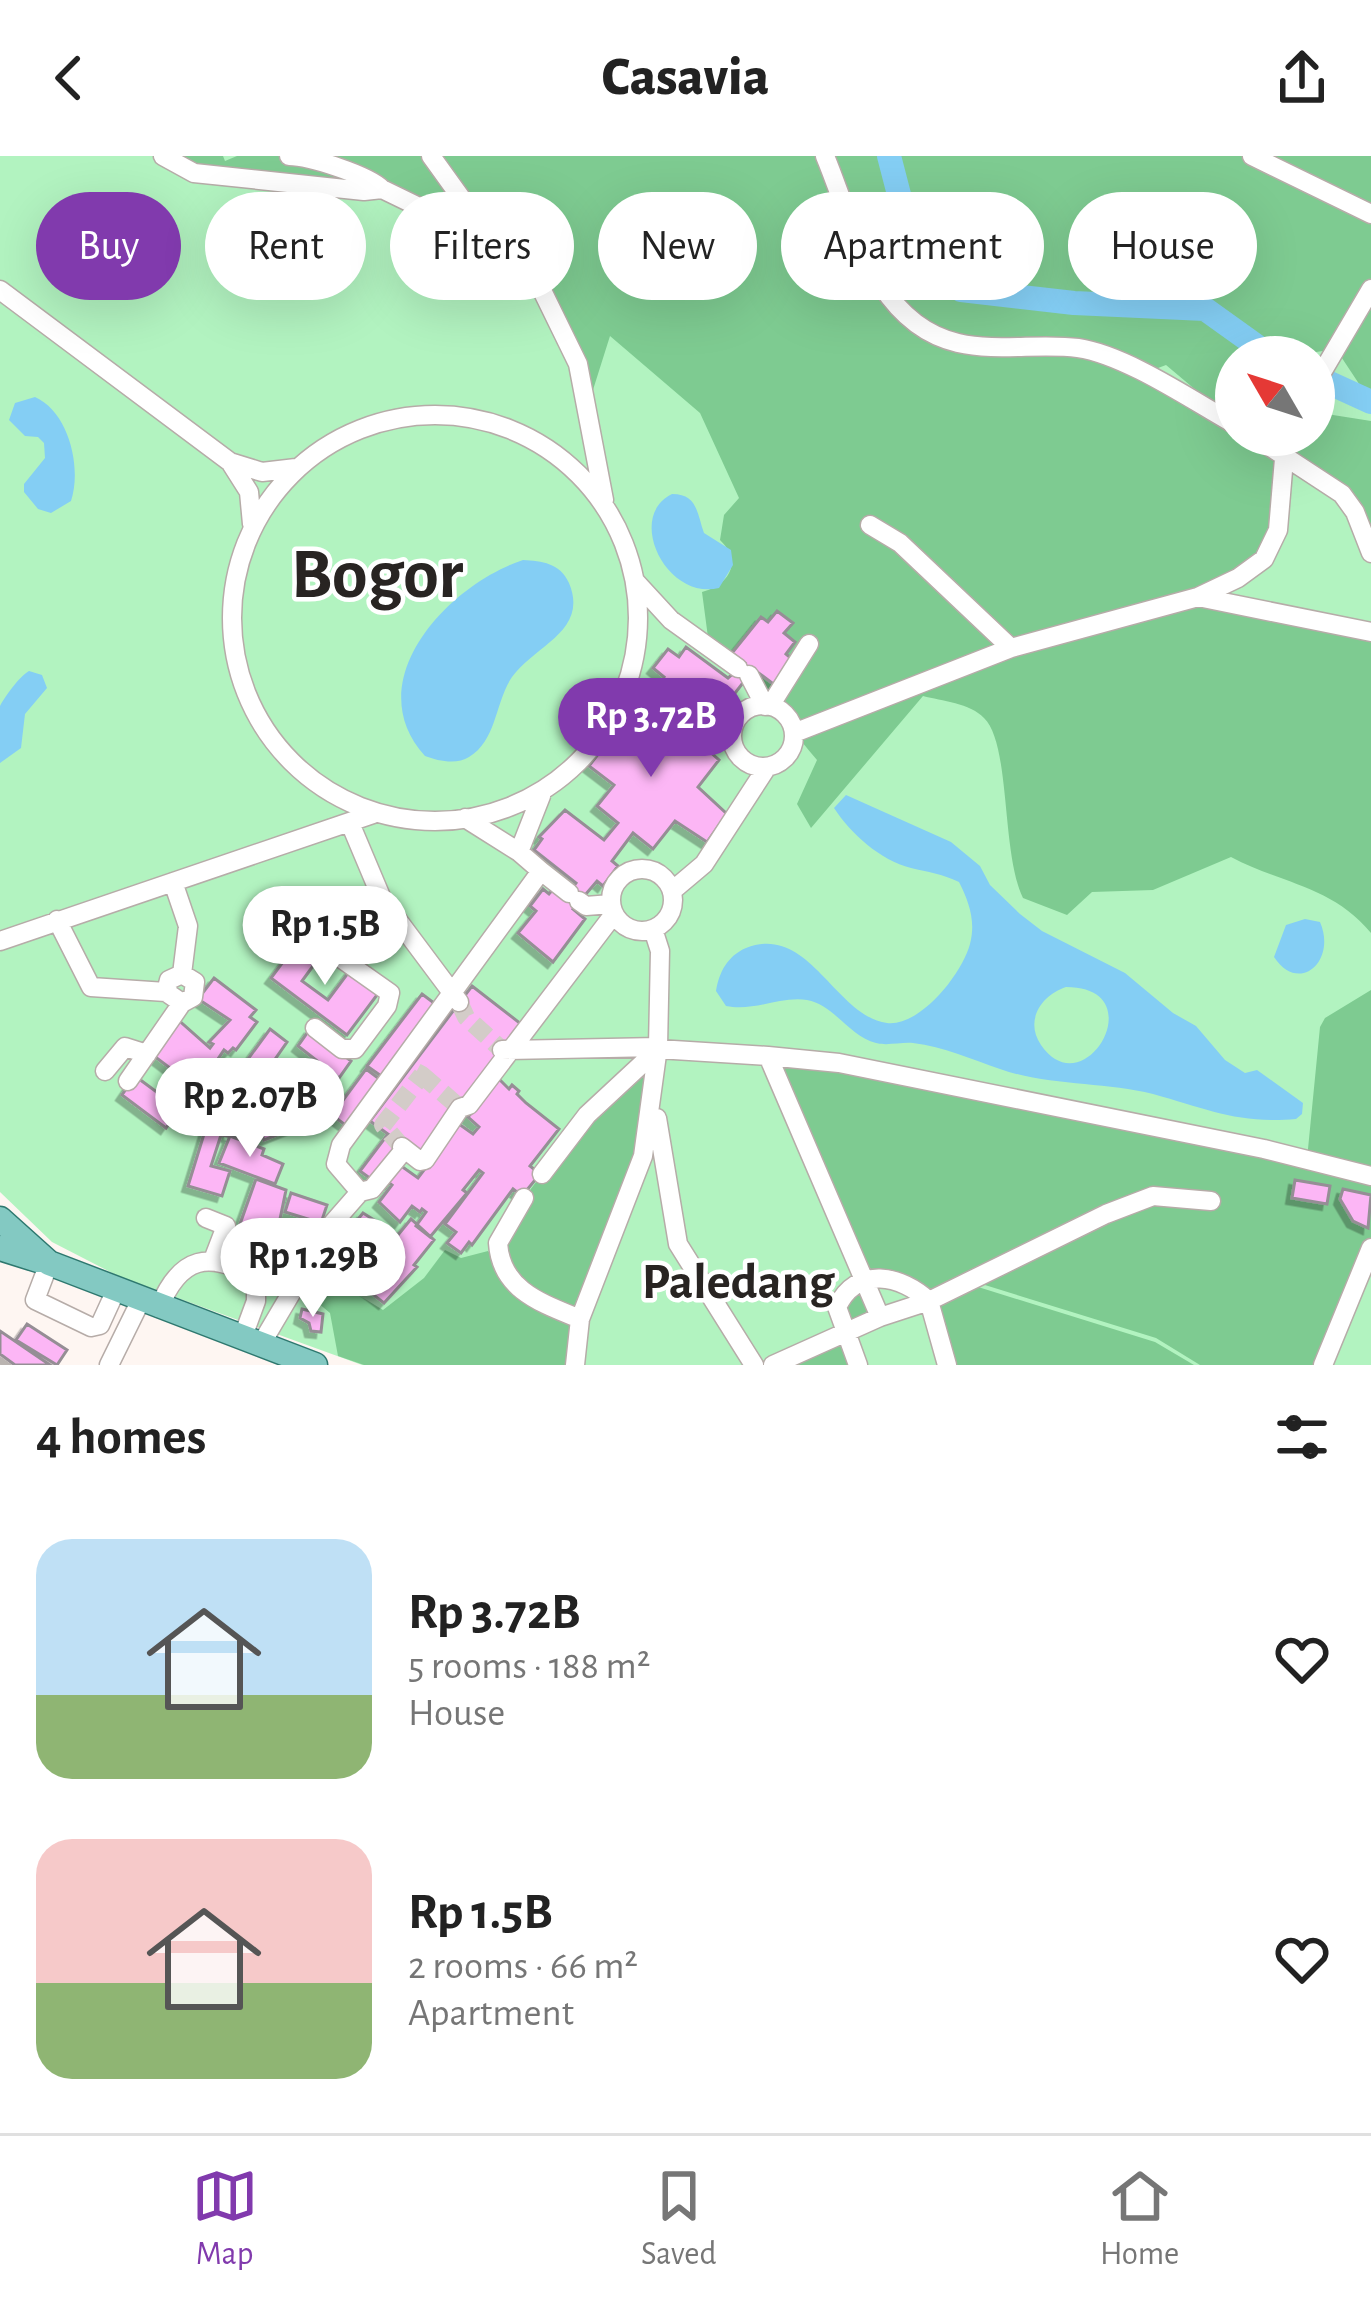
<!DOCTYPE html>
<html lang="en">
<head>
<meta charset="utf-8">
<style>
  :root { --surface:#fff; --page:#f2f2f2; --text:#222; --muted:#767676; --line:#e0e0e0; --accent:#813aad }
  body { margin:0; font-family:"Alegreya Sans",sans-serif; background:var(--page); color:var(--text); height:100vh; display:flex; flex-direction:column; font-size:45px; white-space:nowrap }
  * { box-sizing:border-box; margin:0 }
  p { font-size:39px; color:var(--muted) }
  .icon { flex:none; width:66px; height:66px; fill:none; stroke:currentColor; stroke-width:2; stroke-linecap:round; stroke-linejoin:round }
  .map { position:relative; height:1209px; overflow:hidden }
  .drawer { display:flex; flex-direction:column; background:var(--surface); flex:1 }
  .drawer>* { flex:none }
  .guide { position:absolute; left:36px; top:36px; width:1299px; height:108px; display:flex; gap:24px }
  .needle { width:78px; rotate:309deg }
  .buttons { position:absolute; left:1215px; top:180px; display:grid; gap:24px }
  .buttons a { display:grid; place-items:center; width:120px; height:120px; border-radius:50%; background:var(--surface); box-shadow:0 12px 48px #0002; font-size:60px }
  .price { position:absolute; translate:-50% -102px; padding:0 27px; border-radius:42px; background:#fff; color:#222; font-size:39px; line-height:78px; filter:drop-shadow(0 3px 6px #0008) }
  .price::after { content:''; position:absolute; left:50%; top:72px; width:36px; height:27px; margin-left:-18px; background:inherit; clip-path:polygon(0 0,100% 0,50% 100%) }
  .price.active { background:var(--accent); color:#fff }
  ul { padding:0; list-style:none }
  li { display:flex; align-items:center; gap:36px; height:300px; padding:0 36px }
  li span { display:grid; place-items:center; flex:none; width:336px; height:240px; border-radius:36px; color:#555 }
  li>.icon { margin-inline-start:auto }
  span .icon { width:144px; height:144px; fill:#fffc; stroke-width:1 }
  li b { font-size:51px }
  h2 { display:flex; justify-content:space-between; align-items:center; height:144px; padding:0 36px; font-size:51px }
  .chip { padding:0 42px; border-radius:54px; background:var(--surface); box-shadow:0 12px 48px #0002; font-size:42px; line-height:108px }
  .chip.active { background:var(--accent); color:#fff }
  header { display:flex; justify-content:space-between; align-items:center; height:156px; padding:0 36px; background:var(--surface); font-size:54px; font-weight:800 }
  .tabs { display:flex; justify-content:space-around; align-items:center; height:168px; border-top:3px solid var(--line); background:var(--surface); font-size:33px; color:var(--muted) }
  .tabs a { display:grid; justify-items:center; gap:6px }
  .tabs .active { color:var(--accent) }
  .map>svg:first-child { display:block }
  .green { fill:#b2f3c0; fill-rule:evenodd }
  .forest { fill:#7ecb91 }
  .water { fill:#84cef4; fill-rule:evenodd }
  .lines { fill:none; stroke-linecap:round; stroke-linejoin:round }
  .river { stroke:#84cef4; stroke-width:24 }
  .building { fill:#fcb6f5; stroke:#958e95; stroke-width:3; filter:url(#shadow) }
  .minor-tunnel { stroke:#d3ccc8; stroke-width:18; stroke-dasharray:18 9; stroke-linecap:butt }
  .minor-casing { stroke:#b6aca8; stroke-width:21 }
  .major-casing { stroke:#2e786f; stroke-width:27 }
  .minor { stroke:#fff; stroke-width:18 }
  .major { stroke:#83c9c2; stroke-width:24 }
  .labels { text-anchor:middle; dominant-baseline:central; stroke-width:9; stroke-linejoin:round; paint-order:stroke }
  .neighbourhood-label { font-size:51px; font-weight:bold; fill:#282422; stroke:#fff }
  .town-label { font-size:72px; font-weight:bold; fill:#282422; stroke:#fff }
</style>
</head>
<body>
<header><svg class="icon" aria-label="back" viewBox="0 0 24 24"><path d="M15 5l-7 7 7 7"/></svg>Casavia<svg class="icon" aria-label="share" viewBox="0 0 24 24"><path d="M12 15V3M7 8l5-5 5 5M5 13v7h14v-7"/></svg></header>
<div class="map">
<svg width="1371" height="1209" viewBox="0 0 1371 1209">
  <defs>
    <filter id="shadow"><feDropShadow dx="-5.5" dy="5.5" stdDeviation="0" flood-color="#0004"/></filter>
  </defs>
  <rect width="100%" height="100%" fill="#fef6f2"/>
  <path class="green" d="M0,0H1371V1209H362L120,1121L52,1086L0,1036ZM1236,201H1314V279H1236Z"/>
  <path class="forest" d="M163,0H223L225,5L237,0H889L904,54L893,0H1371V246L1336,193L1283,201H1236L1235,267L1166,209L1145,217L1235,267L1236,279H1314V256L1371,265V397L1355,356L1284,303L1264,403L1200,441L1371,476V777C1332,730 1282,728 1231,701L1153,734L1092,736L1067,759L1023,742C1001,697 1011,588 984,562C970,547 942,545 923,540L811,672L797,648L817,604C793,576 773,548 756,515L775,529L786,498L795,486L784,477L792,466L777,455L768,466L761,461L733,497L709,489L702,436C729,429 743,406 720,384L724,359L739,342L700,257L610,180L586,256L546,138L477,64L382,33L252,25Z
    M1371,834V1092L1323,1209H1200L1156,1182L972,1125L929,1145L867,1125L880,1161L845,1176L858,1209H773L844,1176L837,1158L864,1126L768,900L1307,1003L1320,871L1325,862Z
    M658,893L643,1000L580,1163L575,1209H364L338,1200L330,1157L305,1136L304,1127L323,1104H330L364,1134L360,1140L383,1154L424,1122L445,1094L461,1102L488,1095L500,1110L510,1061L565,987Z
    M975,1130L1155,1186L1194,1209H950L934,1150Z"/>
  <path class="water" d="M35,241C69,256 82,312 71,345L51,357L38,353L24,336V328L45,302L44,287L38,281L25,280L9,264L15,247Z
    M672,338C698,338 697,358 704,377L731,394L733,409L719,432C667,445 625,361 672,338Z
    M523,404C542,405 560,407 569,427C589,475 535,489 512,521C495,546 497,584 469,601C457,609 438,605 425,600C357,525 449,428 523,404Z
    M29,515L42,519L47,532L25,558L21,592L0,607V550C6,539 19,521 29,515Z
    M846,639L951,686L980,710L990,729L1020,758L1042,775L1125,817L1173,857L1196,870L1225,904L1245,917L1257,914L1303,947L1302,958L1296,963C1237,968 1208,953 1153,938C1104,926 1048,930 1000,913C971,903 944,891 913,887C901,886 887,890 876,887C850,881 833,848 807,844C780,840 754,856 726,850L716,835C719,817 727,800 746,792C809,767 835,860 887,867C920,871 962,818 970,788C976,765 969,746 959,726C942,718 928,716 911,712C880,704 851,678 834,652ZM1066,831C1155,831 1084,952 1041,889C1024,864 1042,839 1066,831Z
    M1305,763L1320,766C1337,805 1299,839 1274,801L1286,769Z"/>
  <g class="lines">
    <path class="river" d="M889,0L915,100L961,134L1074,147L1205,153L1272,201
      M1314,220L1371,246"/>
  </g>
  <path class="building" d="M777,455L793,467L784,477L795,486L786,498L793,504L776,530L756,515L749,519L698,585L719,604L698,631L727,658L707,686L675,665L653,693L633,677L612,705L618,710L603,730L597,725L573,753L585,763L553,806L518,777L536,755L530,750L543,733L549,738L555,731L566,740L576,727L534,694L542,683L539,681L565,654L604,684L618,667L597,650L614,629L589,610L622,567L647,586L665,564L684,579L698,561L656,530L664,521L653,512L668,493L679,501L686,491L728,522L745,507L732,497L761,461L768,466Z
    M303,779L324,795L302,825L328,844L351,813L380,835L347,879L271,822Z
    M214,822L256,854L250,861L257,866L236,894L233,892L228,897L224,894L183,955L180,952L166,972L122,939L135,920L166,943L182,921L150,897L176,862L210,892L213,888L209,886L230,864L198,843Z
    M472,830L521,868L420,1002L403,990L375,1026L360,1015L388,978L370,965Z
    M422,838L438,850L384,922L367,910Z
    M270,873L287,886L230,968L210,955Z
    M310,873L351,905L339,922L298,890Z
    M366,913L386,928L352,974L332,959Z
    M499,923L509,933L512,929L519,935L517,938L526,947L559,973L530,1010L540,1018L522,1040L513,1033L472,1089L469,1086L461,1097L447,1087L456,1076L445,1068L483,1017L479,1014L463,1034L467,1037L430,1081L416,1070L426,1056L422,1053L420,1056L412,1050L400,1066L379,1046L392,1029L384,1023L397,1007L418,1022L459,968L473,978L479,971L468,961Z
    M295,928L310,966L264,984L249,946Z
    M208,965L230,971L227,980L221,979L211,1010L230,1015L222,1040L188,1030Z
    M230,980L264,993L262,999L283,1008L275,1028L219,1007Z
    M256,1023L286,1034L280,1063L286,1065L277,1090L272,1088L269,1099L263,1097L261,1103L234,1085Z
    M1295,1024L1330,1030L1327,1048L1292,1042Z
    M1343,1033L1371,1039L1368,1072L1353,1065L1340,1043Z
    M291,1037L327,1049L321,1067L285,1056Z
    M363,1057L398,1079L411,1063L434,1084L414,1109L417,1111L384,1147L362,1130L367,1124L339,1102L354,1082L375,1099L383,1090L354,1068Z
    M302,1153L323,1158L321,1176L311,1175L309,1167L300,1162Z
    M27,1168L67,1194L57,1209L16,1184Z
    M0,1175L50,1209H15L0,1198Z"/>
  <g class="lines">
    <path class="minor-tunnel" d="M459,846L466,861L502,894
      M422,919L459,951
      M402,991L383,969L422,919L409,912"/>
    <defs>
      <path id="minor" d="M163,0L194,17L364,35L382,33L417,50L477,64L511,92L535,120L578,208L604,344
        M289,0C309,0 368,19 382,33
        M431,0L477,64
        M825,0C853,68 875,168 958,187C996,196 1040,187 1078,192C1126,199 1193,245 1236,269
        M1252,0L1371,58
        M0,134L230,306L249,336L252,368
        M1314,230L1371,133
        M232 462a203 203 0 1 1 406 0a203 203 0 1 1-406 0Z
        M1252,279L1342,338L1355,356L1371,397
        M230,306L262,316L296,312
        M870,369L900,387L1011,492
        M636,426L671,464L738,512
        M1198,441L1371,476
        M749,519L765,550
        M732 580a31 31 0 1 1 62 0a31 31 0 1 1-62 0Z
        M770,550L809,488
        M794,577L1011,492L1198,441L1238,422L1264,403L1278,374L1286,279
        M465,662L519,696L541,715
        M350,667L382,743L459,846
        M519,696L541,640
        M611 744a31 31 0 1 1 62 0a31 31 0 1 1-62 0Z
        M173,726L188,770L182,818
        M672,735L704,708L767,611
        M579,745L586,750L611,748
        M57,764L91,831L166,836
        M356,777L319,755L307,761L303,768L306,775L339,801L382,743
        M0,785L373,658
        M315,872L342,893H355L387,850L390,837L339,801
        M502,894L658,891
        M768,900L839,907L1264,993L1371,1020
        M105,915L125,891L147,898
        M128,925L182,847L193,841L195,826L182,818L169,824L166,836L182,847
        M657,962L678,1088L754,1209
        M402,991L420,1005L425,1004L460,952L469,949L614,758
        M542,1018L587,959L658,893L768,900L880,1161
        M360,1036L336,1008L341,989L541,715L569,737
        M524,1042L498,1087C501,1134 541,1147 580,1163
        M206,1062L226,1070L213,1104
        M49,1107L35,1144L91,1171L100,1169L116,1134
        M159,1152C180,1100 209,1094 256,1122
        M242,1183L256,1145V1122L296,1074
        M260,1190L332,1068L360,1036L372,1033L404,994
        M109,1209L141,1144
        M575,1209L580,1163L643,1000L658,891L660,795L653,773
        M773,1209L880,1161L929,1145L947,1209
        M858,1209L837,1151C857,1109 901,1119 929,1145L1106,1058L1153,1040L1211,1045
        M1323,1209L1371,1092"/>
      <path id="major" d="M0,1063L49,1107L315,1209
        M0,1092L38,1104"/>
    </defs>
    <use href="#minor" class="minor-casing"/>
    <use href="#major" class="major-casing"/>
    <use href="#minor" class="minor"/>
    <use href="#major" class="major"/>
  </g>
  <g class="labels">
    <g class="neighbourhood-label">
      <text x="738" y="1126">Paledang</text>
    </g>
    <g class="town-label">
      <text x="377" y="419">Bogor</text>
    </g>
  </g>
</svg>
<div class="buttons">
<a><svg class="needle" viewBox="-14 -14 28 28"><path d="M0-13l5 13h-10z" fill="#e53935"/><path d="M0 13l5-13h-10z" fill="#767676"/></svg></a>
</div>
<b class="price active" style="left:651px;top:624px">Rp 3.72B</b>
<b class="price" style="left:325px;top:832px">Rp 1.5B</b>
<b class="price" style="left:250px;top:1004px">Rp 2.07B</b>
<b class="price" style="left:313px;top:1164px">Rp 1.29B</b>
<div class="guide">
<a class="chip active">Buy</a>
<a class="chip">Rent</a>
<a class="chip">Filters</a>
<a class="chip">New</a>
<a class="chip">Apartment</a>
<a class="chip">House</a>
</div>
</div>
<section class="drawer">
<h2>4 homes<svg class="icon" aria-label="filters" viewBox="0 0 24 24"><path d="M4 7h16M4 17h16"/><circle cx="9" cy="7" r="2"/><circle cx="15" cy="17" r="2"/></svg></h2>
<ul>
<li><span style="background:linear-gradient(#bfe0f5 65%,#8fb573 0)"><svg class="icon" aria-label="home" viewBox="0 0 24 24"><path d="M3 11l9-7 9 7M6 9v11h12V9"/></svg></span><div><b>Rp 3.72B</b><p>5 rooms · 188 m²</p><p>House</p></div><svg class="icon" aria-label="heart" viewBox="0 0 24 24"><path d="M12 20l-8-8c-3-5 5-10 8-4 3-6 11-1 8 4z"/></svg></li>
<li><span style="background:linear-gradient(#f6c9c9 60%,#8fb573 0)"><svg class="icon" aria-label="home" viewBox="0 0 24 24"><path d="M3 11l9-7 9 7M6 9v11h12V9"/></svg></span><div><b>Rp 1.5B</b><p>2 rooms · 66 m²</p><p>Apartment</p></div><svg class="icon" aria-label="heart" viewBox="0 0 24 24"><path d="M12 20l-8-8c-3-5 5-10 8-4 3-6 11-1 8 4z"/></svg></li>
</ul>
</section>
<nav class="tabs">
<a class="active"><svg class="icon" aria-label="map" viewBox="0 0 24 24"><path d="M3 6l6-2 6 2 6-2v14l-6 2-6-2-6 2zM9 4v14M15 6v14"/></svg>Map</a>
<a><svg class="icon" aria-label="saved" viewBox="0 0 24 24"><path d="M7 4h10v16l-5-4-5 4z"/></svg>Saved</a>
<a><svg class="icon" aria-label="home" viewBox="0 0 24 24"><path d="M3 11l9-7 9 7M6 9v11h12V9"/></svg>Home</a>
</nav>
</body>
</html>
